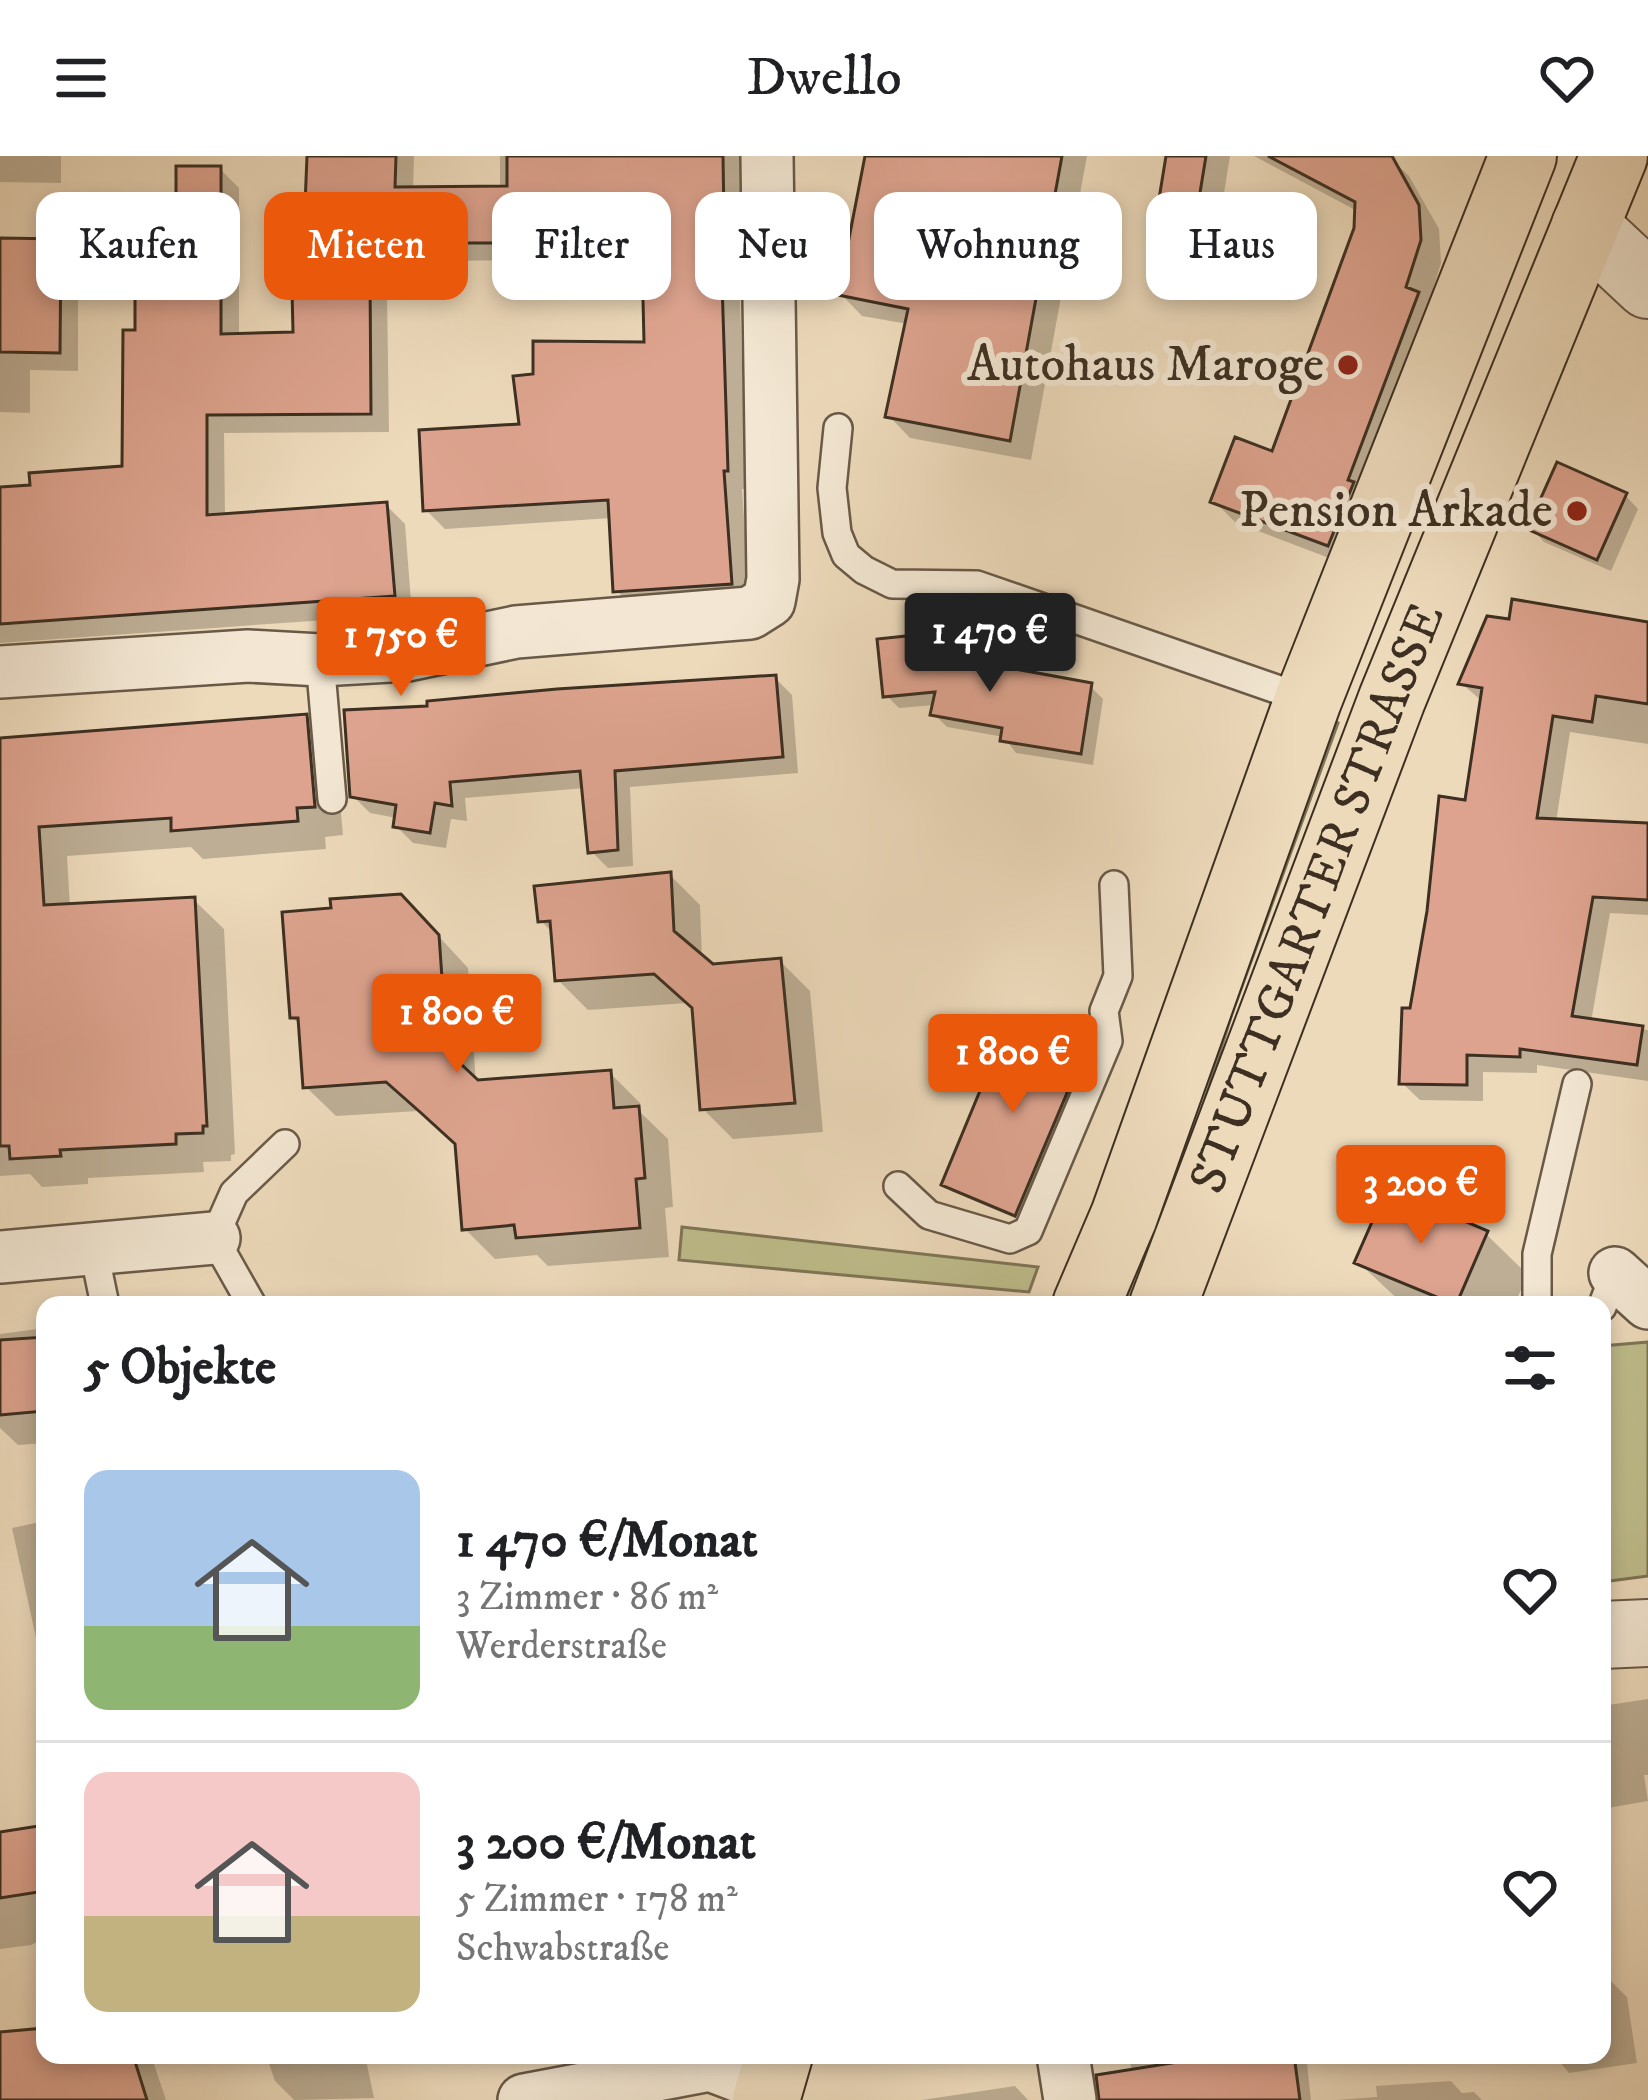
<!DOCTYPE html>
<html lang="de">
<head>
<meta charset="utf-8">
<style>
  :root { --surface:#fff; --page:#f2f2f2; --text:#202124; --muted:#757577; --line:#e0e0e0; --accent:#ea580c }
  body { margin:0; font-family:"IM FELL DW Pica",serif; background:var(--page); color:var(--text); height:100vh; display:flex; flex-direction:column; font-size:45px; white-space:nowrap }
  * { box-sizing:border-box; margin:0 }
  p { font-size:39px; color:var(--muted) }
  .icon { flex:none; width:66px; height:66px; fill:none; stroke:currentColor; stroke-width:2; stroke-linecap:round; stroke-linejoin:round }
  .map { position:relative; flex:1; overflow:hidden }
  .drawer { position:absolute; left:36px; top:1140px; width:1575px; height:768px; display:flex; flex-direction:column; background:var(--surface); border-radius:24px; box-shadow:0 6px 18px #0003 }
  .drawer>* { flex:none }
  .banner { position:absolute; left:36px; top:36px; width:1578px; height:108px; display:flex; gap:24px }
  .price { position:absolute; translate:-50% -102px; padding:0 27px; border-radius:12px; background:var(--accent); color:#fff; font-size:39px; line-height:78px; filter:drop-shadow(0 3px 6px #0008) }
  .price::after { content:''; position:absolute; left:50%; top:72px; width:36px; height:27px; margin-left:-18px; background:inherit; clip-path:polygon(0 0,100% 0,50% 100%) }
  .price.selected { background:#222; color:#fff }
  ul { padding:0; list-style:none }
  li { display:flex; align-items:center; gap:36px; height:300px; padding:0 48px }
  li+li { border-top:3px solid var(--line) }
  li span { display:grid; place-items:center; flex:none; width:336px; height:240px; border-radius:24px; color:#555 }
  li>.icon { margin-inline-start:auto }
  span .icon { width:144px; height:144px; fill:#fffc; stroke-width:1 }
  li b { font-size:51px }
  h2 { display:flex; justify-content:space-between; align-items:center; height:144px; padding:0 48px; font-size:51px }
  .chip { padding:0 42px; border-radius:24px; background:var(--surface); box-shadow:0 6px 18px #0003; font-size:42px; line-height:108px }
  .chip.selected { background:var(--accent); color:#fff }
  header { display:flex; justify-content:space-between; align-items:center; height:156px; padding:0 48px; background:var(--surface); font-size:54px; font-weight:600 }
  .map>svg:first-child { display:block }
  .green { fill:#bfbd8c; stroke:#7e7657; stroke-width:3 }
  .shadow { fill:#0003 }
  .building { fill:#dda38e; stroke:#3d3022; stroke-width:3 }
  .lines { fill:none; stroke-linecap:round; stroke-linejoin:round }
  .service-casing { stroke:#695a48; stroke-width:32 }
  .minor-casing { stroke:#695a48; stroke-width:56 }
  .tertiary-casing { stroke:#695a48; stroke-width:70 }
  .primary-casing { stroke:#3d3022; stroke-width:70 }
  .service { stroke:#f3e7d3; stroke-width:27 }
  .minor { stroke:#f3e7d3; stroke-width:51 }
  .tertiary { stroke:#f3e7d3; stroke-width:66 }
  .primary { stroke:#eddabb; stroke-width:66 }
  .poi-dot { fill:#8f2418; stroke:#f3e7d3; stroke-width:4.5 }
  .labels { text-anchor:middle; dominant-baseline:central; stroke-width:12; stroke-linejoin:round; paint-order:stroke }
  .poi-label { font-size:51px; fill:#3d3022; stroke:#f3e7d3; text-anchor:end }
  .street-label { font-size:51px; fill:#3d3022; stroke:#f3e7d3 }
</style>
</head>
<body>
<header><svg class="icon" aria-label="menu" viewBox="0 0 24 24"><path d="M4 6h16M4 12h16M4 18h16"/></svg>Dwello<svg class="icon" aria-label="heart" viewBox="0 0 24 24"><path d="M12 20l-8-8c-3-5 5-10 8-4 3-6 11-1 8 4z"/></svg></header>
<div class="map">
<svg width="1648" height="1944" viewBox="0 0 1648 1944">
  <rect width="100%" height="100%" fill="#eddabb"/>
  <filter id="stains"><feTurbulence type="fractalNoise" baseFrequency=".00167" numOctaves="4"/><feColorMatrix values="0 0 0 0 .2 0 0 0 0 .09 0 0 0 0 .02 0 0 0 .5 -.17"/></filter>
  <radialGradient id="worn" r=".72"><stop offset=".6" stop-color="#630" stop-opacity="0"/><stop offset="1" stop-color="#630" stop-opacity=".3"/></radialGradient>
  <path class="green" d="M1330,564L1338,567L1232,858L1140,1149H1124Z
    M682,1071L1038,1111L1029,1136L679,1104Z
    M1648,1186V1420L1602,1426V1190Z"/>
  <path class="shadow" d="M0,0H61V27L0,26Z
    M310,0H414L413,34L500,33V0H741L742,81H738L746,333H742L750,446L635,453L616,434L612,362L445,373L426,354L522,271L647,189L645,120L540,119L525,104L424,105L425,136L387,137L389,276L224,277L225,361L386,349L405,368L412,458L0,487V334L33,332L125,313L138,177L179,69L220,13L239,32V180L296,179Z
    M868,0H1087L1031,304L910,282L889,260L908,168L862,160L841,138Z
    M1166,0H1230L1211,117L1175,112L1154,90Z
    M1254,0H1388L1409,20L1439,73L1441,107L1428,149L1439,160L1350,410L1235,366L1214,345L1274,299L1357,73V55Z
    M0,85L59,86L78,105V215L30,214V257L0,256Z
    M1625,339L1638,353L1611,415L1544,386L1531,372Z
    M1648,469V588L1570,576L1556,666L1648,670V759L1610,757L1591,866L1648,874V925L1537,909V917L1483,916V945L1420,944L1402,927L1413,855L1468,647L1483,546L1461,527Z
    M915,482L928,500L1090,530L1103,543L1093,609L1016,597L1004,581L947,571L934,558L935,549L899,552L886,539Z
    M775,522L792,539L798,617L630,631L633,710L608,712L591,695L585,632L465,642L467,665L451,663L446,692L413,687L396,670L397,662L370,657L353,640Z
    M305,561L335,591L343,679L325,681L326,693L203,703L191,691L67,700L70,751L194,744L224,773L235,998L231,999V1005L203,1006L204,1016L88,1022V1028L42,1031L30,1018L0,1020V585Z
    M670,719L700,749L702,803L712,811L780,805L810,835L823,976L733,983L703,953L695,854L687,847L588,854L558,824L554,778L541,765Z
    M431,772L468,812L476,928L610,917L640,947V956L668,983L673,1051L665,1052L669,1101L548,1110L537,1099L495,1103L465,1073L459,991L418,955L336,960L306,931L302,871L292,861Z
    M1084,894L1091,901L1022,1065L951,1035L944,1028Z
    M1486,1078L1528,1119L1514,1149H1404L1358,1106Z
    M45,1172V1287L18,1289L0,1272V1178Z
    M45,1365V1523L12,1372Z
    M1648,1543V1619H1644L1648,1645L1602,1653V1550Z
    M45,1672V1782L31,1789L0,1793V1679Z
    M1602,1822L1612,1826L1627,1841L1637,1907L1569,1917L1554,1899H1602Z
    M45,1875V1899H151L166,1944H0V1879Z
    M266,1899H365L374,1942L294,1944L275,1925Z
    M1128,1899H1306L1311,1944H1139Z
    M1451,1925L1462,1937L1474,1936L1482,1944H1336L1377,1941L1376,1930Z
    M1015,1930L1028,1944H922Z"/>
  <path class="building" d="M307,0H396L395,31L507,30V0H723L724,63H720L728,315H724L732,428L613,436L608,344L423,355L419,274L519,268L513,220L533,218V185L644,186L642,102L518,101V87H407L408,118L370,119L371,258L207,259V359L387,346L395,440L0,468V331L30,329L29,317L122,310L123,174H135V82H143V66H176V10H221V178L293,176L290,49H305Z
    M865,0H1062L1010,285L885,261L908,153L838,139Z
    M1166,0H1206L1190,98L1151,92Z
    M1268,0H1392L1419,49L1421,84L1406,131L1419,136L1348,324L1354,326L1328,390L1210,346L1235,281L1272,295L1354,72L1355,46Z
    M0,82L61,83L60,197L0,196Z
    M1557,306L1627,337L1597,404L1527,373Z
    M1512,443L1648,466V548L1596,540L1592,566L1553,560L1537,662L1648,667V744L1593,741L1572,860L1643,870L1637,909L1520,893V901L1467,899V929L1399,928L1402,852H1410L1427,755L1439,640L1465,644L1482,532L1458,528L1487,460L1509,463Z
    M916,479L917,495L1092,527L1081,598L1000,585L1002,572L930,559L935,536L883,541L877,483Z
    M776,519L783,601L615,615L618,694L588,697L580,615L450,626L452,650L435,647L430,677L393,671L396,649L350,641L344,554L427,550V545L557,533Z
    M307,558L315,651L297,652L298,665L171,675V662L39,671L44,749L195,741L207,970H203V977L176,978V988L60,994L61,1000L10,1003L9,990H0V582Z
    M671,716L674,775L713,808L781,802L795,947L700,954L692,852L654,818L555,825L550,765L538,766L534,730Z
    M401,738L439,779L447,895L478,924L611,914L614,952L639,950L645,1022L636,1023L640,1072L516,1082L514,1069L462,1074L455,988L420,956L386,926L303,932L298,862H290L282,756L331,752L330,743Z
    M1011,860L1086,892L1015,1060L941,1029Z
    M1387,1032L1488,1075L1456,1149L1354,1107Z
    M45,1181V1255L0,1259V1184Z
    M45,1669V1735L0,1742V1676Z
    M45,1872V1899H133L147,1944H0V1876Z
    M1222,1899H1294L1300,1944H1099L1096,1919Z"/>
  <g class="lines">
    <defs>
      <path id="service" d="M838,272L832,332L837,377L846,399L864,414L892,428L977,429L1308,544
        M320,504L332,643
        M898,1030L929,1059L1010,1083L1028,1075L1108,885L1104,855L1118,820L1114,729
        M93,1091L105,1149
        M252,1149L214,1082L234,1037L285,988
        M1537,1149V1098L1577,928
        M1602,1151L1615,1117"/>
      <path id="minor" d="M0,516L248,500L320,504L407,499L516,476L750,457L769,445L773,423L767,0
        M0,1101L214,1082
        M1615,1117L1648,1147
        M1063,1899L1070,1944
        M524,1944L710,1909L771,1932"/>
      <path id="tertiary" d="M1585,70L1648,129
        M1602,1479L1648,1477"/>
      <g id="primary">
        <path d="M1086,1149L1124,1060L1308,544L1523,0"/>
        <path id="s1" d="M1163,1149L1392,543L1614,0"/>
        <path d="M766,1944L779,1899"/>
      </g>
    </defs>
    <use href="#service" class="service-casing"/>
    <use href="#minor" class="minor-casing"/>
    <use href="#tertiary" class="tertiary-casing"/>
    <use href="#primary" class="primary-casing"/>
    <use href="#service" class="service"/>
    <use href="#minor" class="minor"/>
    <use href="#tertiary" class="tertiary"/>
    <use href="#primary" class="primary"/>
  </g>
  <g class="poi-dot">
    <circle cx="1348" cy="209" r="12"/>
    <circle cx="1577" cy="355" r="12"/>
  </g>
  <g class="labels">
    <g class="poi-label">
      <text x="1324" y="209">Autohaus Maroge</text>
      <text x="1553" y="355">Pension Arkade</text>
    </g>
    <g class="street-label">
      <text stroke="none"><textPath href="#s1" startOffset="435">STUTTGARTER STRASSE</textPath></text>
    </g>
  </g>
  <rect width="100%" height="100%" filter="url(#stains)"/>
  <rect width="100%" height="100%" fill="url(#worn)"/>
</svg>
<b class="price selected" style="left:990px;top:539px">1 470 €</b>
<b class="price" style="left:401px;top:543px">1 750 €</b>
<b class="price" style="left:457px;top:920px">1 800 €</b>
<b class="price" style="left:1013px;top:960px">1 800 €</b>
<b class="price" style="left:1421px;top:1091px">3 200 €</b>
<div class="banner">
<a class="chip">Kaufen</a>
<a class="chip selected">Mieten</a>
<a class="chip">Filter</a>
<a class="chip">Neu</a>
<a class="chip">Wohnung</a>
<a class="chip">Haus</a>
</div>
<section class="drawer">
<h2>5 Objekte<svg class="icon" aria-label="filters" viewBox="0 0 24 24"><path d="M4 7h16M4 17h16"/><circle cx="9" cy="7" r="2"/><circle cx="15" cy="17" r="2"/></svg></h2>
<ul>
<li><span style="background:linear-gradient(#a9c7e8 65%,#8fb573 0)"><svg class="icon" aria-label="home" viewBox="0 0 24 24"><path d="M3 11l9-7 9 7M6 9v11h12V9"/></svg></span><div><b>1 470 €/Monat</b><p>3 Zimmer · 86 m²</p><p>Werderstraße</p></div><svg class="icon" aria-label="heart" viewBox="0 0 24 24"><path d="M12 20l-8-8c-3-5 5-10 8-4 3-6 11-1 8 4z"/></svg></li>
<li><span style="background:linear-gradient(#f6c9c9 60%,#c2b280 0)"><svg class="icon" aria-label="home" viewBox="0 0 24 24"><path d="M3 11l9-7 9 7M6 9v11h12V9"/></svg></span><div><b>3 200 €/Monat</b><p>5 Zimmer · 178 m²</p><p>Schwabstraße</p></div><svg class="icon" aria-label="heart" viewBox="0 0 24 24"><path d="M12 20l-8-8c-3-5 5-10 8-4 3-6 11-1 8 4z"/></svg></li>
</ul>
</section>
</div>
</body>
</html>
